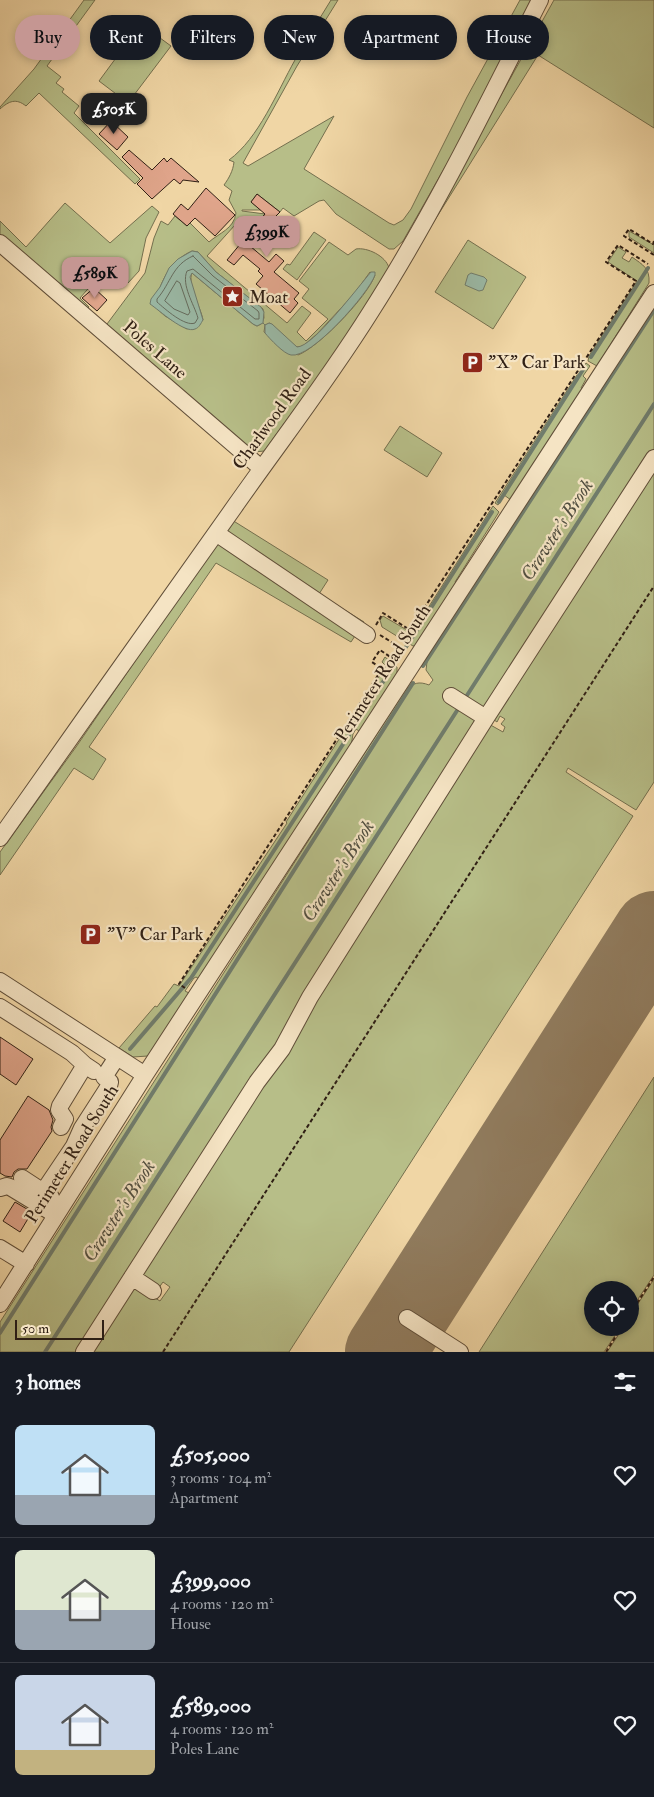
<!DOCTYPE html>
<html lang="en">
<head>
<meta charset="utf-8">
<style>
  :root { --surface:#171b24; --page:#20242c; --text:#f1f3f6; --muted:#9ea1a6; --line:#363941; --accent:#c59692 }
  body { margin:0; font-family:"IM FELL Double Pica",serif; background:var(--page); color:var(--text); height:100vh; display:flex; flex-direction:column; font-size:19px; white-space:nowrap }
  * { box-sizing:border-box; margin:0 }
  p { font-size:16px; color:var(--muted) }
  .icon { flex:none; width:28px; height:28px; fill:none; stroke:currentColor; stroke-width:2; stroke-linecap:round; stroke-linejoin:round }
  .map { position:relative; height:1352px; overflow:hidden }
  .sheet { display:flex; flex-direction:column; background:var(--surface); flex:1 }
  .sheet>* { flex:none }
  .top-card { position:absolute; left:15px; top:15px; width:625px; height:45px; display:flex; gap:10px }
  .controls { position:absolute; left:584px; top:1281px; display:grid; gap:10px }
  .controls a { display:grid; place-items:center; width:55px; height:55px; border-radius:50%; background:var(--surface); box-shadow:0 2px 8px #0003; font-size:25px }
  .scale { position:absolute; left:15px; bottom:12px; width:89px; box-sizing:border-box; padding-left:5px; border:2px solid #302015; border-top:0; font-size:14px; line-height:18px; white-space:nowrap; color:#302015; -webkit-text-stroke:4px #f5e4c4; paint-order:stroke }
  .price { position:absolute; translate:-50% -42px; padding:0 11px; border-radius:10px; background:var(--accent); color:#111; font-size:16px; line-height:32px; filter:drop-shadow(0 1px 2px #0008) }
  .price::after { content:''; position:absolute; left:50%; top:30px; width:15px; height:11px; margin-left:-8px; background:inherit; clip-path:polygon(0 0,100% 0,50% 100%) }
  .price.selected { background:#222; color:#fff }
  ul { padding:0; list-style:none }
  li { display:flex; align-items:center; gap:15px; height:125px; padding:0 15px }
  li+li { border-top:1px solid var(--line) }
  li span { display:grid; place-items:center; flex:none; width:140px; height:100px; border-radius:8px; color:#555 }
  li>.icon { margin-inline-start:auto }
  span .icon { width:60px; height:60px; fill:#fffc; stroke-width:1 }
  li b { font-size:21px }
  h2 { display:flex; justify-content:space-between; align-items:center; height:60px; padding:0 15px; font-size:21px }
  .chip { padding:0 18px; border-radius:22px; background:var(--surface); box-shadow:0 2px 8px #0003; font-size:18px; line-height:45px }
  .chip.selected { background:var(--accent); color:#111 }
  .map>svg:first-child { display:block }
  .green { fill:#b7be88; stroke:#746f4e; fill-rule:evenodd }
  .water { fill:#9ab9a6; stroke:#707c6c }
  .lines { fill:none; stroke-linecap:round; stroke-linejoin:round }
  .shore { stroke:#656c5e; stroke-width:1 }
  .stream { stroke:#707c6c; stroke-width:4 }
  .taxiway { stroke:#907b5d; stroke-width:32 }
  .runway { stroke:#907b5d; stroke-width:80 }
  .building { fill:#e0a58b; stroke:#302015 }
  .minor-casing { stroke:#604e39; stroke-width:18 }
  .path { stroke:#302015; stroke-width:2; stroke-dasharray:4 2.5; stroke-linecap:butt }
  .minor { stroke:#f5e4c4; stroke-width:16 }
  .labels { text-anchor:middle; dominant-baseline:central; stroke-width:4.5; stroke-linejoin:round; paint-order:stroke }
  .poi-label { font-size:18px; fill:#302015; stroke:#f5e4c4; text-anchor:start }
  .street-label { font-size:18px; fill:#302015; stroke:#f5e4c4 }
  .water-label { font-size:19px; font-style:italic; fill:#504e40; stroke:#f5e4c4 }
</style>
</head>
<body>
<div class="map">
<svg width="654" height="1352" viewBox="0 0 654 1352">
  <rect width="100%" height="100%" fill="#f0d6a5"/>
  <filter id="stains"><feTurbulence type="fractalNoise" baseFrequency=".004" numOctaves="4"/><feColorMatrix values="0 0 0 0 .2 0 0 0 0 .09 0 0 0 0 .02 0 0 0 .5 -.17"/></filter>
  <radialGradient id="worn" r=".72"><stop offset=".6" stop-color="#630" stop-opacity="0"/><stop offset="1" stop-color="#630" stop-opacity=".3"/></radialGradient>
  <path class="green" d="M84,0H95L47,66L61,77L56,83L64,89L62,92L79,106L74,113L140,179L135,184L39,93L26,106C16,98 9,101 0,109V107L34,69Z
    M331,0H338L297,66L243,163L248,166L334,116L304,169L389,223L394,225L403,220L411,209L467,97L520,0H533L465,132L403,241L394,249H389L336,214L324,200L319,201L294,216L283,208L280,212L257,194L251,202L261,210H242V211L265,214L247,235L235,225L207,256L287,323L302,306L311,313L297,332L306,341L328,319L302,298L309,289L299,281L329,242L348,255L356,249C367,247 386,256 389,268L358,322L264,451L255,452L242,446L107,327V324L145,273L154,238L161,221L168,225L175,216L187,226L190,223L209,242C219,233 234,229 236,213L229,200L232,191L224,185C229,178 233,171 234,162L229,160C259,138 277,92 295,60C306,39 319,20 331,0ZM192,251L198,252L216,272L263,309L264,318L261,324L257,326L253,324L192,273C187,284 201,308 203,320L187,329L165,316L155,307C159,284 169,261 192,251ZM370,272L375,275C368,296 319,347 298,355L264,332L265,325L270,323L292,344L297,347L303,346L317,334L355,293Z
    M554,0H654V128L538,55L428,231L466,158Z
    M141,24L171,46L128,103L99,81Z
    M65,203L110,243L152,206L159,212L146,238L139,271L128,283L123,279H118L114,275L108,283L97,273L91,280L94,282L80,298L89,307L87,309L0,237V221L26,247Z
    M629,231L654,245V253L629,237Z
    M314,232L326,240L297,280L283,269L287,264L290,265Z
    M468,240L526,277L493,329L435,292Z
    M618,247L626,252L622,258L629,262L632,257C643,265 650,268 649,283L597,366L588,361L589,356L637,281L608,262Z
    M654,302V451L477,717L285,1031L78,1352H0V1322L405,690C413,683 419,681 429,685L433,680L426,670L428,654Z
    M586,363L590,366L583,376L586,379L581,388L583,390L511,500L504,495L498,505L495,503L577,375H579Z
    M400,426L442,453L427,477L384,450Z
    M654,461V782L636,810L568,768L566,772L633,816L289,1352H86L135,1286L160,1301L170,1287L163,1282L158,1289L139,1278L487,723L503,732L505,727L501,724L505,719L500,716L497,722L490,717Z
    M493,506L499,512L455,582L458,585L420,644L413,646L382,627L380,620L383,616L412,633Z
    M232,520L328,580L319,594L364,622L351,642L216,563L89,747L106,759L93,780L74,768L0,875V852L76,747Z
    M385,657L397,667V676L362,733L356,729L353,734L351,746L203,981L196,977L194,978L185,991L189,993L148,1056L133,1057L119,1048L155,1006L157,1007L174,984L179,986L287,823L286,822L386,666L382,662Z
    M654,1077V1275L630,1311V1290H592V1328H620L604,1352H479Z
    M654,1279V1352H607L623,1328H630V1316Z"/>
  <path class="water" d="M192,251L198,252L216,272L261,307L264,312L263,323L265,325L269,323L272,324L297,347C313,347 358,287 371,272H375V275C369,293 311,359 291,355C284,354 270,339 265,333V325L263,323L257,326L253,324L192,273L190,277L203,320C201,323 199,328 195,329C185,334 159,310 150,304L151,299L160,287L169,268L178,259Z
    M471,273L484,277L487,280L483,290L479,291L465,285L468,275Z"/>
  <g class="lines">
    <path class="shore" d="M193,256L213,276L258,311L259,313V319H255L193,269L187,271C181,285 194,304 198,318L195,323C185,327 165,309 157,302V299C171,283 172,265 193,256Z
      M177,281L180,283L190,312L188,315L174,309L165,301Z"/>
    <path class="stream" d="M591,357L648,268
      M499,502L584,368
      M406,647L492,512
      M423,666L654,310
      M464,700L654,404
      M355,725L392,668
      M130,1049L191,978L349,735
      M0,1333L413,683
      M45,1352L460,706"/>
    <path class="taxiway" d="M553,1085L615,1000L654,954"/>
    <path class="runway" d="M385,1352L654,931"/>
  </g>
  <path class="building" d="M111,121L128,137L117,150L99,134Z
    M129,150L152,170L164,158L167,162L171,158L199,182L183,180L180,184L174,179L152,199L137,184L143,178L122,157Z
    M206,188L235,215L215,236L195,218L187,226L173,214L181,204L188,210Z
    M257,194L280,212L275,217L281,222L271,233L266,229L250,246L269,262L276,254L284,261L274,272L299,293L294,299L298,303L290,313L256,284L263,276L258,271L260,269L243,255L234,265L227,260L265,214L251,202Z
    M94,288L107,300L97,311L82,298Z
    M0,1037L33,1059L16,1085L0,1074Z
    M28,1096L49,1110L53,1120L51,1127L52,1131L27,1169H18L14,1172L12,1177L5,1176L0,1173V1140Z
    M15,1202L32,1212L20,1232L3,1221Z"/>
  <g class="lines">
    <defs>
      <path id="minor" d="M0,243L261,468
        M216,533L367,635
        M451,696L486,718
        M0,838C78,727 156,617 235,506C280,442 328,380 370,313C434,213 486,106 540,0
        M0,981L145,1075
        M0,1007L72,1053L85,1065
        M61,1127L65,1119L59,1110L60,1106L85,1065L94,1071
        M22,1178L51,1197
        M0,1188L7,1186L10,1187L56,1215
        M43,1192L74,1146L82,1128L109,1086L110,1082L104,1077L117,1057
        M0,1248L26,1264
        M132,1277L153,1291
        M0,1304L145,1075L654,293
        M407,1318L460,1352
        M84,1352L257,1082L282,1049L310,997L486,718L654,458"/>
    </defs>
    <use href="#minor" class="minor-casing"/>
    <path class="path" d="M654,241L653,244L629,229L624,236L654,255
      M376,625L383,613L410,630L636,281L606,262L618,245L648,264
      M380,635L406,651
      M185,988L179,984L382,669L372,662L380,650L398,662
      M630,1314L654,1277
      M163,1352L654,586
      M606,1352L621,1328"/>
    <use href="#minor" class="minor"/>
  </g>
  <defs>
    <symbol id="sight-square" viewBox="-11 -11 22 22"><rect x="-9" y="-9" width="18" height="18" rx="4" fill="#8f2418" stroke="#f5e4c4"/><path d="M0-6L1.8-2.2L6-1.7L2.9 1.2L3.7 5.4L0 3.3L-3.7 5.4L-2.9 1.2L-6-1.7L-1.8-2.2Z" fill="#fff"/></symbol>
    <symbol id="parking-square" viewBox="-11 -11 22 22"><rect x="-9" y="-9" width="18" height="18" rx="4" fill="#8f2418" stroke="#f5e4c4"/><path d="M-3.5-5.5H1a3.5 3.5 0 0 1 0 7H-1V5.5H-3.5ZM-1-3.4V-.6H.8a1.4 1.4 0 0 0 0-2.8Z" fill="#fff"/></symbol>
  </defs>
  <g fill-rule="evenodd">
    <use href="#sight-square" x="220" y="284" width="25" height="25"/>
    <use href="#parking-square" x="460" y="350" width="25" height="25"/>
    <use href="#parking-square" x="78" y="922" width="25" height="25"/>
  </g>
  <g class="labels">
    <g class="poi-label">
      <text x="249" y="297">Moat</text>
      <text x="488" y="362">"X" Car Park</text>
      <text x="107" y="934">"V" Car Park</text>
    </g>
    <g class="street-label">
      <text transform="translate(155 350) rotate(41)">Poles Lane</text>
      <text transform="translate(272 419) rotate(-54)">Charlwood Road</text>
      <text transform="translate(383 673) rotate(-57)">Perimeter Road South</text>
      <text transform="translate(72 1154) rotate(-58)">Perimeter Road South</text>
    </g>
    <g class="water-label">
      <text transform="translate(557 530) rotate(-57)">Crawter's Brook</text>
      <text transform="translate(338 871) rotate(-57)">Crawter's Brook</text>
      <text transform="translate(119 1211) rotate(-57)">Crawter's Brook</text>
    </g>
  </g>
  <rect width="100%" height="100%" filter="url(#stains)"/>
  <rect width="100%" height="100%" fill="url(#worn)"/>
</svg>
<div class="controls">
<a><svg class="icon" aria-label="locate" viewBox="0 0 24 24"><circle cx="12" cy="12" r="6"/><path d="M12 2v4M12 18v4M2 12h4M18 12h4"/></svg></a>
</div>
<div class="scale">50 m</div>
<b class="price selected" style="left:114px;top:135px">£505K</b>
<b class="price" style="left:267px;top:258px">£399K</b>
<b class="price" style="left:95px;top:299px">£589K</b>
<div class="top-card">
<a class="chip selected">Buy</a>
<a class="chip">Rent</a>
<a class="chip">Filters</a>
<a class="chip">New</a>
<a class="chip">Apartment</a>
<a class="chip">House</a>
</div>
</div>
<section class="sheet">
<h2>3 homes<svg class="icon" aria-label="filters" viewBox="0 0 24 24"><path d="M4 7h16M4 17h16"/><circle cx="9" cy="7" r="2"/><circle cx="15" cy="17" r="2"/></svg></h2>
<ul>
<li><span style="background:linear-gradient(#bfe0f5 70%,#9aa5b1 0)"><svg class="icon" aria-label="home" viewBox="0 0 24 24"><path d="M3 11l9-7 9 7M6 9v11h12V9"/></svg></span><div><b>£505,000</b><p>3 rooms · 104 m²</p><p>Apartment</p></div><svg class="icon" aria-label="heart" viewBox="0 0 24 24"><path d="M12 20l-8-8c-3-5 5-10 8-4 3-6 11-1 8 4z"/></svg></li>
<li><span style="background:linear-gradient(#dfe7d0 60%,#9aa5b1 0)"><svg class="icon" aria-label="home" viewBox="0 0 24 24"><path d="M3 11l9-7 9 7M6 9v11h12V9"/></svg></span><div><b>£399,000</b><p>4 rooms · 120 m²</p><p>House</p></div><svg class="icon" aria-label="heart" viewBox="0 0 24 24"><path d="M12 20l-8-8c-3-5 5-10 8-4 3-6 11-1 8 4z"/></svg></li>
<li><span style="background:linear-gradient(#c9d6e8 75%,#c2b280 0)"><svg class="icon" aria-label="home" viewBox="0 0 24 24"><path d="M3 11l9-7 9 7M6 9v11h12V9"/></svg></span><div><b>£589,000</b><p>4 rooms · 120 m²</p><p>Poles Lane</p></div><svg class="icon" aria-label="heart" viewBox="0 0 24 24"><path d="M12 20l-8-8c-3-5 5-10 8-4 3-6 11-1 8 4z"/></svg></li>
</ul>
</section>
</body>
</html>
